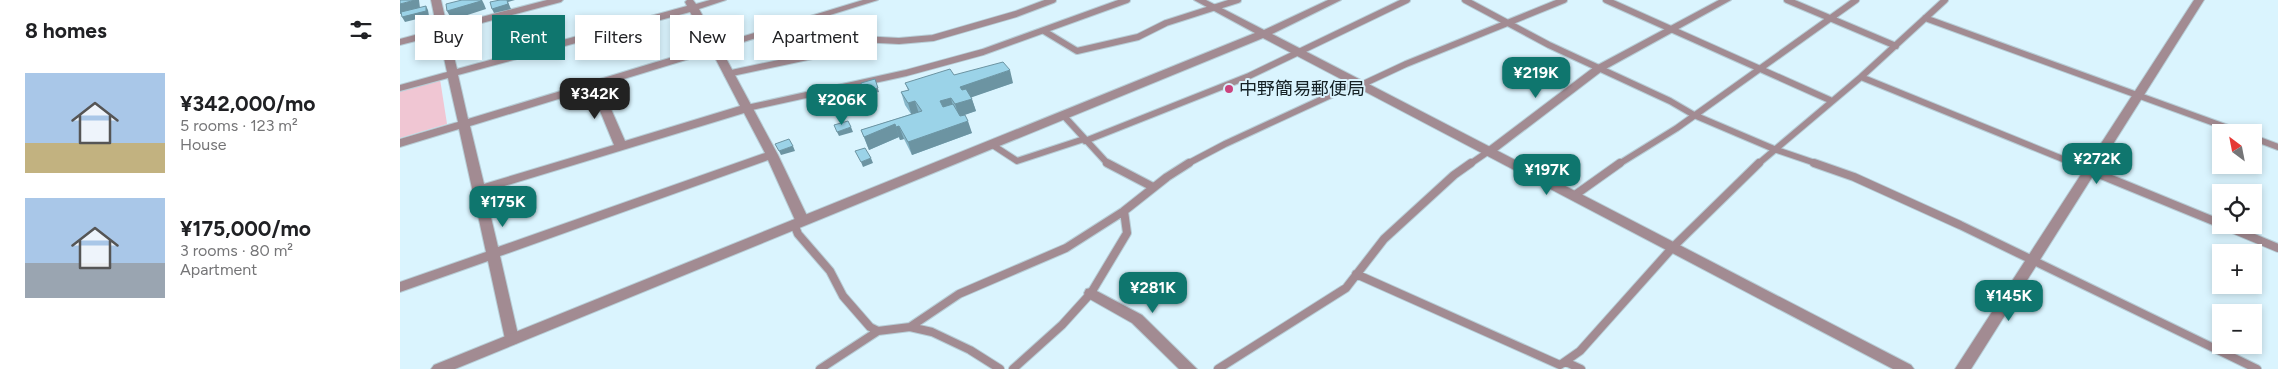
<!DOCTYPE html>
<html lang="en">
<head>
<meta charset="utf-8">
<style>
  :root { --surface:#fff; --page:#f6f6f6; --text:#202124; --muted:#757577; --accent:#0f766e }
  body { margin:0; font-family:Figtree,"Noto Sans JP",sans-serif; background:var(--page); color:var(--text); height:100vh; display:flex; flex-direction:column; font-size:19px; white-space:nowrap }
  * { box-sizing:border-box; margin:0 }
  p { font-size:16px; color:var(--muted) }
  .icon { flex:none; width:28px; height:28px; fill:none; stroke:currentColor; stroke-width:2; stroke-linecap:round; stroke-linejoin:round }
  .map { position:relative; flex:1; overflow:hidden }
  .details { display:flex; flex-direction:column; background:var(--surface); width:400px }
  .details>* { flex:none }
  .guide { position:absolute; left:15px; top:15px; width:475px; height:45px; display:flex; gap:10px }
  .needle { width:32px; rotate:328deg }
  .tools { position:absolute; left:1812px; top:124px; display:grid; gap:10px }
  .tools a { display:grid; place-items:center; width:50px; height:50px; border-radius:0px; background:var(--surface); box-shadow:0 2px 8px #0003; font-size:25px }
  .price { position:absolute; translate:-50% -42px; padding:0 11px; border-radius:10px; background:var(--accent); color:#fff; font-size:16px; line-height:32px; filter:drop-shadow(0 1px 2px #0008) }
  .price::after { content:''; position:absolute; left:50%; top:30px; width:15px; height:11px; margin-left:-8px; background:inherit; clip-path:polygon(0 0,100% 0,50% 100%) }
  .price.on { background:#222; color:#fff }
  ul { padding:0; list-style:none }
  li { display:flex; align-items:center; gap:15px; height:125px; padding:0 25px }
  li span { display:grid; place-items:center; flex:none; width:140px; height:100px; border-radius:0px; color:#555 }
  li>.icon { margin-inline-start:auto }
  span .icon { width:60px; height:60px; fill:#fffc; stroke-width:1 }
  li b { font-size:21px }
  h2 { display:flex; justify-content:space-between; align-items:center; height:60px; padding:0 25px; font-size:21px }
  .pill { padding:0 18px; border-radius:0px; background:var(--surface); box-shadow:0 2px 8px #0003; font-size:18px; line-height:45px }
  .pill.on { background:var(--accent); color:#fff }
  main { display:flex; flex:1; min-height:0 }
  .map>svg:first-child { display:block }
  .green { fill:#f0c6d3 }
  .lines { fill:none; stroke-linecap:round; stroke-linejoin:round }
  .service-far1-casing { stroke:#b7ced7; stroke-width:8 }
  .service-casing { stroke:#b7ced7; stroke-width:10 }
  .minor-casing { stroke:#b7ced7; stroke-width:2 }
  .tertiary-casing { stroke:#b7ced7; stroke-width:2 }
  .service-far1 { stroke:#a28b92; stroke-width:6 }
  .service { stroke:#a28b92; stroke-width:8 }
  .minor { fill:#a28b92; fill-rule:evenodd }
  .tertiary { fill:#a28b92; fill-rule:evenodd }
  .wall { fill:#85b5c8 }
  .shaded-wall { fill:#6c94a2 }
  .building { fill:#9bd3e8; stroke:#6c94a2 }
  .poi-dot { fill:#cb437d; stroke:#daf4fe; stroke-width:2 }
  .labels { text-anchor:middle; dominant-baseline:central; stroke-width:4; stroke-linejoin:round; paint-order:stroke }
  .poi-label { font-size:18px; fill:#152125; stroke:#daf4fe; text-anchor:start }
</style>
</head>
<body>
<main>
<section class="details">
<h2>8 homes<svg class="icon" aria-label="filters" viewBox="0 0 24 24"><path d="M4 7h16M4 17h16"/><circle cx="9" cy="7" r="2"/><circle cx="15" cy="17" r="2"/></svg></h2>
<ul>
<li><span style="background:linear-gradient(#a9c7e8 70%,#c2b280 0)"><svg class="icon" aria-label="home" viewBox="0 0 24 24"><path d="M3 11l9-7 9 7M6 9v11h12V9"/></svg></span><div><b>¥342,000/mo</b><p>5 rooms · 123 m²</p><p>House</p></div></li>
<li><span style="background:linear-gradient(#a9c7e8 65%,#9aa5b1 0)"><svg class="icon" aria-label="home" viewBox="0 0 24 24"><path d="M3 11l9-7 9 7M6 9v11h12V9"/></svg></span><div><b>¥175,000/mo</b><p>3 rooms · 80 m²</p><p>Apartment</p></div></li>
</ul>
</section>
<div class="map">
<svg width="1878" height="369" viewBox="0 0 1878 369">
  <rect width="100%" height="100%" fill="#daf4fe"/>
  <path class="green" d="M40,79L47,124L0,138V91Z"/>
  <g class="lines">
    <defs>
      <path id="service-far1" d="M1065,0L1149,45L1270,101L1294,115L1374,149L1418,164
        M1206,0L1432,101
        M1387,0L1496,46
        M1525,18L1839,132
        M644,31L677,51L738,37L766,23L838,0
        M327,74L412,56L460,39L499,41L533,38L616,14L653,0
        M1461,77L1675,164
        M961,85L1006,64L1164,0
        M347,108L506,73L583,52L727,0
        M663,115L708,164
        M1854,138L1878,147
        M685,141L849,76L1007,0
        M591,144L617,161L684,139
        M787,164L825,144L957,83
        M1070,164L1089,151
        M1219,164L1277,128L1456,0
        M1358,164L1461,77L1545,0"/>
      <path id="service" d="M707,163L753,187
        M1414,163L1454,177L1560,225L1857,369
        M1672,163L1821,224
        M1175,195L1220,163
        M394,224L398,234L430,271L443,296L470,327L478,331L510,327L532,332L570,350L600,369
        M1823,225L1878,248
        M956,274L1160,365L1180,351L1273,247L1359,163
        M510,327L559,294L666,248L724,211
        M1166,362L1181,369
        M420,369L478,331
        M613,369L662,325L691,293L727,233L724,211L767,177L789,163
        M818,369L946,288L984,239L1054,175L1071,163"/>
      <path id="minor" d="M31,0H41L47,26L147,0H163L161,2L48,32L57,69L287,6L285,2L287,0H293L296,4L310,0H326L299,9L318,44L463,0H478L321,49L378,155L409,220L407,223L402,224L395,220L368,160L100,256L119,339L117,343L112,345L107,343L105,339L88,261L0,292V282L86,252L59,129L0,147V139L58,122L48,78L0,91V85L47,72L39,35L0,45V39L37,29ZM290,12L309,46L68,119L58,75ZM312,52L340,106L225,141L201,86ZM191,89L214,145L84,184L70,126ZM344,113L365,153L98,247L85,192Z
        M1319,0H1331L1202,71L1093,154H1085L1083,151L1194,67Z
        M1794,0H1804L1571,369H1555Z
        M691,288L742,315L797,369H779L732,323L686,297L684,293L686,289Z"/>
      <path id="tertiary" d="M794,0H806L864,30L928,0H941L872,34L1511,365L1514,369H1493L863,38L55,369H31L34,365L855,33Z"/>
    </defs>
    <use href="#service-far1" class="service-far1-casing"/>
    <use href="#service" class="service-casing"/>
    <use href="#minor" class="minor-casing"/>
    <use href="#tertiary" class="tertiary-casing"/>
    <use href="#service-far1" class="service-far1"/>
    <use href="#service" class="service"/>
    <use href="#minor" class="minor"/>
    <use href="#tertiary" class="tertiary"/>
  </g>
  <path class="wall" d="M554,75L613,83L571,97L576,111L560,116L572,133L512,155L504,139L500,140L499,137L469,150L461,130L511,114L505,105L501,92L508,90L505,83Z"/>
  <path class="shaded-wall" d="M15,0H19L20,8L0,14V4Z
    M81,0H82L84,4L86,9L52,20L47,11Z
    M99,0H115L108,2L111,9L94,13L92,9Z
    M26,6L28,10L29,16L5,22L2,17Z
    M610,70L613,83L564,100L560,87Z
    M475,79L479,92L464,96L463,92Z
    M551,98L554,111L544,114L540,101Z
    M572,99L576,111L559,117L555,104Z
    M515,101L519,114L512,116L508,103Z
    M568,121L572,133L512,155L508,142Z
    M495,124L499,137L469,150L464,137Z
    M499,126L504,139L500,140L496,127Z
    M451,127L453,132L439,136L437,132Z
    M393,146L395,151L381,155L379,151Z
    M471,158L473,163L463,167L461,162Z"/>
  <path class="building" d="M0,0H15L0,4Z
    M62,0H81V1L47,11L46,4Z
    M100,0H107L108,4L92,9L90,2Z
    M26,6V11L2,17L1,12Z
    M603,62L610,70L560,87L562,90L566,89L572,99L555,104L551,98L540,101L543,107L553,104L560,116L565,115L568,121L508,142L499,126L496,127L495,124L464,137L461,130L522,111L515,101L508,103L501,92L509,90L505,83L550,69L554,75Z
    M475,79L478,88L463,92L461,83Z
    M448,121L451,127L437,132L434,125Z
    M389,139L393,146L379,151L375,144Z
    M465,148L471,158L461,162L455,151Z"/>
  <circle class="poi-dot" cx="829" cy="89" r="5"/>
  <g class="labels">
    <g class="poi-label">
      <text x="839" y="89">中野簡易郵便局</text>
    </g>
  </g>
</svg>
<div class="tools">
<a><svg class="needle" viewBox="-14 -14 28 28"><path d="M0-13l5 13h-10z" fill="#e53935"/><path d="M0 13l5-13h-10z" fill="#757577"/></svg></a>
<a><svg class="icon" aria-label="locate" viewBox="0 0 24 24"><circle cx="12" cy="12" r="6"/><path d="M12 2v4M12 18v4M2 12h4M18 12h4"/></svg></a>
<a>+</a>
<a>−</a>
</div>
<b class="price" style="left:1136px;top:99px">¥219K</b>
<b class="price on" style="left:195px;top:120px">¥342K</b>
<b class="price" style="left:442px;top:126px">¥206K</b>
<b class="price" style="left:1697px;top:185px">¥272K</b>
<b class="price" style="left:1147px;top:196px">¥197K</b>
<b class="price" style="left:103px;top:228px">¥175K</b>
<b class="price" style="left:753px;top:314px">¥281K</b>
<b class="price" style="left:1609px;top:322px">¥145K</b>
<div class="guide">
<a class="pill">Buy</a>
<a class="pill on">Rent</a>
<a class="pill">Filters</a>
<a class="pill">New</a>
<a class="pill">Apartment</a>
</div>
</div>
</main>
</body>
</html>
